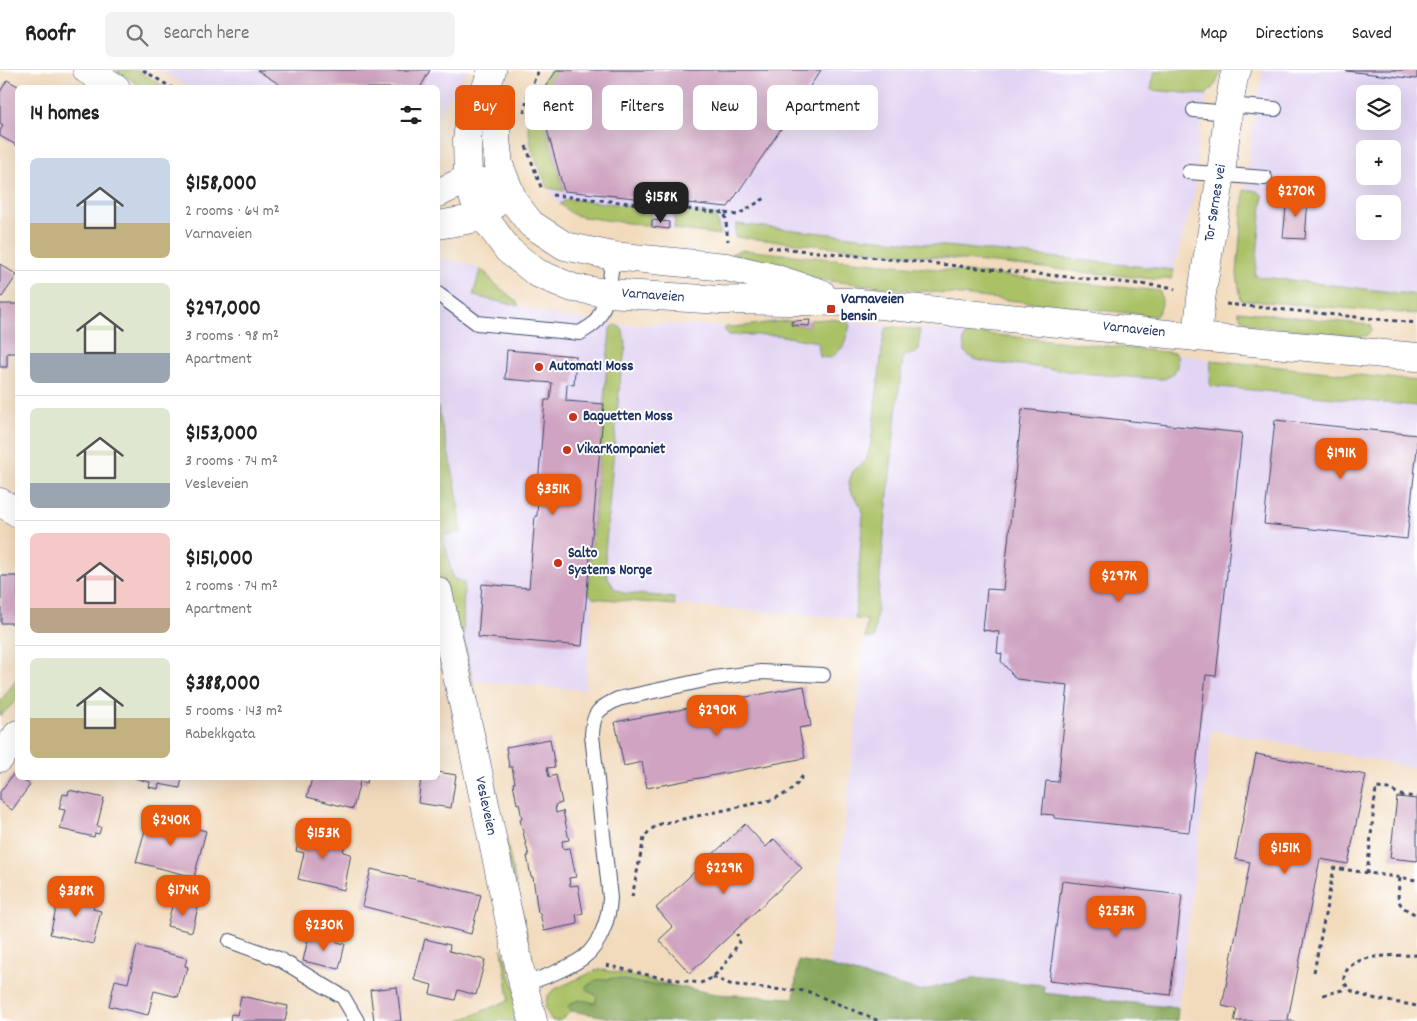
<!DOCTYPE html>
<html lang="en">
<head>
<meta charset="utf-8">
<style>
  :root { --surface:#fff; --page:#f2f2f2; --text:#202124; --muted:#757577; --line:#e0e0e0; --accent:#ea580c }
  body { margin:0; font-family:Dekko,sans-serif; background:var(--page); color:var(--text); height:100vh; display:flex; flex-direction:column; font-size:19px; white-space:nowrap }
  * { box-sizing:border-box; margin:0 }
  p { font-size:16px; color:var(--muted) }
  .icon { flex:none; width:28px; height:28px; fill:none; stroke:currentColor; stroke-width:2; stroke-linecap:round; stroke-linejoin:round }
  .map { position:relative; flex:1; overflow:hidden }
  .sheet { position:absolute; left:15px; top:15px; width:425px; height:695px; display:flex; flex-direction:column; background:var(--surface); border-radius:8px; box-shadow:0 5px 20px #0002 }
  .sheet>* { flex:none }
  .guide { position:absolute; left:455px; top:15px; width:475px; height:45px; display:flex; gap:10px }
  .controls { position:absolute; left:1356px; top:15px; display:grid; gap:10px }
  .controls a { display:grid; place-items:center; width:45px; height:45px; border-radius:8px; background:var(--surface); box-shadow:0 5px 20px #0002; font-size:25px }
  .price { position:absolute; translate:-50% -42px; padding:0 11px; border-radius:10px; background:var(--accent); color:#fff; font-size:16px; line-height:32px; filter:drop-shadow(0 1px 2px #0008) }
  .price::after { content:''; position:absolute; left:50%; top:30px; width:15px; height:11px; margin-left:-8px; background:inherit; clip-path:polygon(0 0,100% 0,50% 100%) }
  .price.selected { background:#222; color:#fff }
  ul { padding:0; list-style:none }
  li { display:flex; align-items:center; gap:15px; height:125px; padding:0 15px }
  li+li { border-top:1px solid var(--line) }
  li span { display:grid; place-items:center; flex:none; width:140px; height:100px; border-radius:8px; color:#555 }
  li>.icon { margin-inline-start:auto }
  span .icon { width:60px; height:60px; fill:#fffc; stroke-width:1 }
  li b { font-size:21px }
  h2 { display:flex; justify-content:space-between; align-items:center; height:60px; padding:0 15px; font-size:21px }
  .tag { padding:0 18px; border-radius:8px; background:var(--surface); box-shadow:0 5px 20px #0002; font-size:18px; line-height:45px }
  .tag.selected { background:var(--accent); color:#fff }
  header { display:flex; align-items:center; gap:30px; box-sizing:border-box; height:70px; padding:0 25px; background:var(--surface); border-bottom:1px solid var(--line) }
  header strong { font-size:24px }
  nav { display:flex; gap:28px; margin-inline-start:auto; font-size:18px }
  .search { width:350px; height:45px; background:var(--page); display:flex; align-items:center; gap:12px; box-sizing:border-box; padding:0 18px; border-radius:8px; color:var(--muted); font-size:19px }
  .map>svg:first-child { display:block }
  .built { fill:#e2d4f3; fill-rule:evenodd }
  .green { fill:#abc166; stroke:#637862 }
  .forest { fill:#88a75b; stroke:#526b5c }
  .building { fill:#cfa3c1 }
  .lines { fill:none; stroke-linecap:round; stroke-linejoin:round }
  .service-casing { stroke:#3b496c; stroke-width:16 }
  .minor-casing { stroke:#3b496c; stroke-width:29 }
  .tertiary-casing { stroke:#3b496c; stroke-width:29 }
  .path { stroke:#3b496c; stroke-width:3; stroke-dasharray:4 4; stroke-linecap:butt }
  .service { stroke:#fff; stroke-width:14 }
  .minor { stroke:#fff; stroke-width:28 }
  .tertiary { stroke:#fff; stroke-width:28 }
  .poi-dot { fill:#c8321e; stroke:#fff; stroke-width:2 }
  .labels { text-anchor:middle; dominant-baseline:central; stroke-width:4; stroke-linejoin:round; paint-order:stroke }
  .street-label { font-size:15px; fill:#1b2f5e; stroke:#fff }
  .poi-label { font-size:15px; font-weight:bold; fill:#1b2f5e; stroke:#fff; text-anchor:start }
</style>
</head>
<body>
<header>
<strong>Roofr</strong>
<div class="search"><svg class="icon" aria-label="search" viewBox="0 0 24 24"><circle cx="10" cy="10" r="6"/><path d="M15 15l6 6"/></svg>Search here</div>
<nav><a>Map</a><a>Directions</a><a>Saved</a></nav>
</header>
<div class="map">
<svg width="1417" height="951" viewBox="0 0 1417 951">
  <rect width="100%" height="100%" fill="#fff"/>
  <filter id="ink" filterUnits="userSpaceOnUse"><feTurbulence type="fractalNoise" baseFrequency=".02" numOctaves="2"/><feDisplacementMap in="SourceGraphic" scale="10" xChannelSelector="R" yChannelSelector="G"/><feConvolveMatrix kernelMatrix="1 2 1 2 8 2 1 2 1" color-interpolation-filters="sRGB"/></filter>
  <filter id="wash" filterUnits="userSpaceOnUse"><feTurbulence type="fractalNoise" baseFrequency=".0096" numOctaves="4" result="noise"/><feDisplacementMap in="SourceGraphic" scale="20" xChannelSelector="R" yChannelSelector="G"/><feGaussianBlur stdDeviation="1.12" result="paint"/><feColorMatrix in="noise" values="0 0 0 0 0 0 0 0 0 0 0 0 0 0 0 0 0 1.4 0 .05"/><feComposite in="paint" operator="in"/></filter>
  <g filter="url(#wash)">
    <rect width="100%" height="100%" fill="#f2dbbd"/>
    <path class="built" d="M159,0H468L438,45V18L189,17Z
      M551,0H1222L1207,27L1198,67L1195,121L1171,209L931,188L690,162L583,147L572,144L558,133L548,118L537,94L529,67L528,56L536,21Z
      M1263,0H1417V244L1241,230L1237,204L1238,185L1253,51ZM1365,24H1392V51H1365ZM1365,79H1392V106H1365ZM1365,134H1392V161H1365Z
      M445,189L472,195L486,203L493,212L517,232L519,236L564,247L615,255L664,254L738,257L771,251H792L791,255L809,256L810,250L831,249L896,257L967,262L1176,283L1211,290L1417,311V698L1212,660L1178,938L1043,923V915L974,908L919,921L829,896L867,550L593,528L585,620L463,610L438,499V190Z"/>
    <path class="green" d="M115,0H137L165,17H143Z
      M551,0H557L538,27L564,121L548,118L532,80L528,56L536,21Z
      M1159,0H1222L1215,15L1206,25L1151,20L1154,2H1158Z
      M1244,120C1252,120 1258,119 1263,126L1255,206L1417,225V244L1241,230L1237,204Z
      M568,129L716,145L720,165L674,159L675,151L673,144L653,142L650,147V156L583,147L572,144L560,134Z
      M736,154L1174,200L1171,209H1153L735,167Z
      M742,180L1160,221C1163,232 1163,237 1156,246L839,212L810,208L731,184Z
      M480,200L486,203L493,212L517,232L519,236L473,226Z
      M1238,241L1371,255V261L1367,265L1361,267L1251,255C1244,252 1240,248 1238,241Z
      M831,249L848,252L850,256L843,277L831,288L820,287L818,272L776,265H729L724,260L726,257C748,257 769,251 792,251L791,255L809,256L810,250Z
      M615,255L621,258L623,261L626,275L620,310L605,483L607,506L614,518L623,523L660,526L674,528L675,535L593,528L588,523L610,259Z
      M896,257L920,260L919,280L916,283L905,285L903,289L896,343L874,568H865L867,550L855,549L863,445L859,433L850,421L849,412L853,400L866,391L871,373L884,263L887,258Z
      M967,262L1176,283C1180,295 1176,306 1163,309C1116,307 1069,302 1021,295C1006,294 986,294 972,288C961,283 962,269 967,262Z
      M1211,290L1417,311V336L1210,316Z
      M438,337C446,378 460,420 461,463L443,465L453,509L464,512L463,566L532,889L438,499Z
      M17,609V630L0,646V632Z
      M502,878L524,951H459L509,930Z
      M599,899L676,916L643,914L615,908L588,921L597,926L595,933L579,930L568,937L571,941L560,951H552L545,938L547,927L553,920Z"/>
    <path class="forest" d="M798,891L829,896L919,921L974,908L1044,915V923L1178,938L1177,951H630L571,941L568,937C575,927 584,931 595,933L597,926L588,921L586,916L597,910L615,908L643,914L676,916L716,924L794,928Z"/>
    <g id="blocks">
      <path class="building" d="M257,0H430L420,18H285Z
        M557,0H821L728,137L564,121L538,27Z
        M1346,0H1417V9L1346,1Z
        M7,10L18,16V76L0,66V61L3,55L0,53V22Z
        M1287,127L1308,129L1305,169L1283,168Z
        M652,150L669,152V159L652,157Z
        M0,194L17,205L2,227L0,226Z
        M0,234H18V283H7V297H0Z
        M810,250L809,256L791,255L792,251Z
        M507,280L576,286L574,315L567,314L566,331L604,334L582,576L478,567L482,514L529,518L535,446H537L538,427H537L545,330H550L552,313L505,309Z
        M1022,339L1242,363L1216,606L1206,605L1189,762L1054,748V745L1042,744L1046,711L1058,712L1068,615L1016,609L1001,591L1002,584L997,583L999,562L983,560L987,519L1003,520Z
        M1275,350L1417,365V379L1407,469L1264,454Z
        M1,506H18V553H1Z
        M804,616L811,656L799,658L805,688L647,718L642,692L624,696L615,652Z
        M550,669L555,697L547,698L549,707L556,705L562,733L555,735L556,743L563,741L569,770L562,771L563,779L570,778L576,807L569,808L570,816L578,815L583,843L576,845L578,854L544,861L540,843H538L533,807H531L527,786H529L520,750L522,749L519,733L517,734L513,713H515L512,697H509L506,677Z
        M1256,684L1366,705L1348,794L1320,789L1288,949L1295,951H1234L1237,939L1222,936L1250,792L1235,789Z
        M438,702L456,705L451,738L418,733L421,708H438Z
        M14,703L18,708H20L30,715L12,740L0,731V722Z
        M134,708H182L180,718L159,714L158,719L149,717L150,712Z
        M312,708H368L367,713L360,711L353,739L307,727Z
        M69,720L104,728L97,756L101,757L99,764L95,763L94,767L60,759L65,740L59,739L63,724L68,725Z
        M1397,727L1417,729V791L1390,788Z
        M149,746L206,761L194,807L136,792Z
        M745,754L766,777L774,769L802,798L690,903L659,870L673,857L656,838Z
        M302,760L346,770L343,782L351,784L344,820L298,809L304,783L296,781Z
        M371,799L481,825L471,864L362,836Z
        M1062,811L1182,825L1170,925L1049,911Z
        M179,815L204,821L201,832L176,826Z
        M60,822L95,830L93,839L101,841L93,874L50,864Z
        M173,832L198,837L192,862L167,856Z
        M309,865L345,874L339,899L303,891Z
        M425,869L450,875L449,881L485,890L476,925L458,920L455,930L430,924L432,915L414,910Z
        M137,876L187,888L185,896L188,897L186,905L184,904L178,927L154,921L148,945L109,936L115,910L128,913Z
        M397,917L401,951H374L370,920Z
        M241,926L288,936L285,951H230L231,944L237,945Z"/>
    </g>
  </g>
  <g filter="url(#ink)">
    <use href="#blocks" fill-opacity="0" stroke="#3b496c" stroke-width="1"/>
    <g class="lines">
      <defs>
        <path id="service" d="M1229,35L1275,39
          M1194,40L1229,43
          M1189,102L1265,108
          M438,224L477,253L580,263C585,259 593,256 596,251C609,232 610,207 613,186
          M230,871L279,889L343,927L357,951
          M523,914C539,910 571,897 584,887C601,874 609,848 610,828L592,665C593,642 598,639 618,629L714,608L761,602L823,605"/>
        <path id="minor" d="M1197,267L1201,229L1221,104L1229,35L1234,7L1237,0
          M0,432L18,443
          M438,521L472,673L523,914L533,951
          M0,688L18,664"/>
        <path id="tertiary" d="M87,0L116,18
          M484,33L470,47L467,70L468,109L474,129L484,147L508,180L537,203L573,218L608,223L720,230L850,232L1197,267L1417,287
          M484,33L497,49L496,69L499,95L514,132L531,154L565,176L613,186L726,197L774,208L821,223
          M484,33L485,21L492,0
          M438,123L468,109L487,113
          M438,155L484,147L494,134"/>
      </defs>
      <use href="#service" class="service-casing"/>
      <use href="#minor" class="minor-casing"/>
      <use href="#tertiary" class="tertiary-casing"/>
      <path class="path" d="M143,0L172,18
        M524,43L529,21L539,0
        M526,76L542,120
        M552,125L725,143L728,171
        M725,143L737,145L767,127
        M768,177L1169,217L1175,219
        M1226,234L1417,253
        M1367,804L1376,718L1390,719L1400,725L1417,727
        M1400,808C1397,831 1395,835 1417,845
        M632,827L644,768L650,760L660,754L771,730C787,724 796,719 804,703
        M1417,885C1398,886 1347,882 1344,908C1344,914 1348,918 1352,921C1369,930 1398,932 1417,936
        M606,895L652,906L700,913C719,908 730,887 739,872L737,864
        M1314,902L1334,798L1417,810
        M713,907L730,914L772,919L807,921L879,951
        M1323,925L1342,920L1345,915"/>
      <use href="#service" class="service"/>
      <use href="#minor" class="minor"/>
      <use href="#tertiary" class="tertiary"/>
    </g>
  </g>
  <g class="poi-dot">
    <rect x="826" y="234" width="10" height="10" rx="2.5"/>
    <circle cx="539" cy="297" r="5"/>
    <circle cx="573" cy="347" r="5"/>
    <circle cx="567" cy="380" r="5"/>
    <circle cx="558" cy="493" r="5"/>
  </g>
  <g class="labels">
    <g class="street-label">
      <text transform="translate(1216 133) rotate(-81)">Tor Sørnes vei</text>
      <text transform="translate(653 226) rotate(4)">Varnaveien</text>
      <text transform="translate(1134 260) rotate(6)">Varnaveien</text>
      <text transform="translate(485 736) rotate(78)">Vesleveien</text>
    </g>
    <g class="poi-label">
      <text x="841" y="230">Varnaveien<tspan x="841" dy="17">bensin</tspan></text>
      <text x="549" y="297">Automat1 Moss</text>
      <text x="583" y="347">Baguetten Moss</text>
      <text x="577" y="380">VikarKompaniet</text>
      <text x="568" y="484">Salto<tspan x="568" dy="17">Systems Norge</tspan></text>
    </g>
  </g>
</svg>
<div class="controls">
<a><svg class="icon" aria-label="layers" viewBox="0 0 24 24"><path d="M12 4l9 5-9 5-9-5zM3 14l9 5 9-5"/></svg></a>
<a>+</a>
<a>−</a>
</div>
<b class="price" style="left:1296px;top:148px">$270K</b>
<b class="price selected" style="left:661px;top:154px">$158K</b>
<b class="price" style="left:1341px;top:410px">$191K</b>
<b class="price" style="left:553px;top:446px">$351K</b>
<b class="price" style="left:1119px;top:533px">$297K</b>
<b class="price" style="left:717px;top:667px">$290K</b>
<b class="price" style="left:171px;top:777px">$240K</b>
<b class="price" style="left:323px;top:790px">$153K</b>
<b class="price" style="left:1285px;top:805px">$151K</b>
<b class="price" style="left:724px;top:825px">$229K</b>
<b class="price" style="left:183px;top:847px">$174K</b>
<b class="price" style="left:76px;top:848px">$388K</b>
<b class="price" style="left:1116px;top:868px">$253K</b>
<b class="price" style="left:324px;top:882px">$230K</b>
<div class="guide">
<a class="tag selected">Buy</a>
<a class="tag">Rent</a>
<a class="tag">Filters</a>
<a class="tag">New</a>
<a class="tag">Apartment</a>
</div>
<section class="sheet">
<h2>14 homes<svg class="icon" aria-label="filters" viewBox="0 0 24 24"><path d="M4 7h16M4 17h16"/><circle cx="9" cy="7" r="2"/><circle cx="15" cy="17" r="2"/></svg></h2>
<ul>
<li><span style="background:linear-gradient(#c9d6e8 65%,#c2b280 0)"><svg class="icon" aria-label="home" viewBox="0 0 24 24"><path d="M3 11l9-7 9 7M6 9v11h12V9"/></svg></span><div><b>$158,000</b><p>2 rooms · 64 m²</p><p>Varnaveien</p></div></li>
<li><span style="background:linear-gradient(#dfe7d0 70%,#9aa5b1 0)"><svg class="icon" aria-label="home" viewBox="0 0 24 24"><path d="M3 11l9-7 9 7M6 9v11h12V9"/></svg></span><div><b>$297,000</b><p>3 rooms · 98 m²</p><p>Apartment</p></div></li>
<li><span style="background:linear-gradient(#dfe7d0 75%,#9aa5b1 0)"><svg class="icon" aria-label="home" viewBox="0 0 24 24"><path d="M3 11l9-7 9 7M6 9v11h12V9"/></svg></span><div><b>$153,000</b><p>3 rooms · 74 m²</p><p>Vesleveien</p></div></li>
<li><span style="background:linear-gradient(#f6c9c9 75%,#b9a48a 0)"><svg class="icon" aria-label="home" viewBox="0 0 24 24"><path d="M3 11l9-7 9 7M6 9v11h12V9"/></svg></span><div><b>$151,000</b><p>2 rooms · 74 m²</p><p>Apartment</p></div></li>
<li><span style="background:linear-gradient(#dfe7d0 60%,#c2b280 0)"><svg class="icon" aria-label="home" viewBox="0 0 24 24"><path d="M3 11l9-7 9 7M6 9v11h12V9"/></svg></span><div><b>$388,000</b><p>5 rooms · 143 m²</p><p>Rabekkgata</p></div></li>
</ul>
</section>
</div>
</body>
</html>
